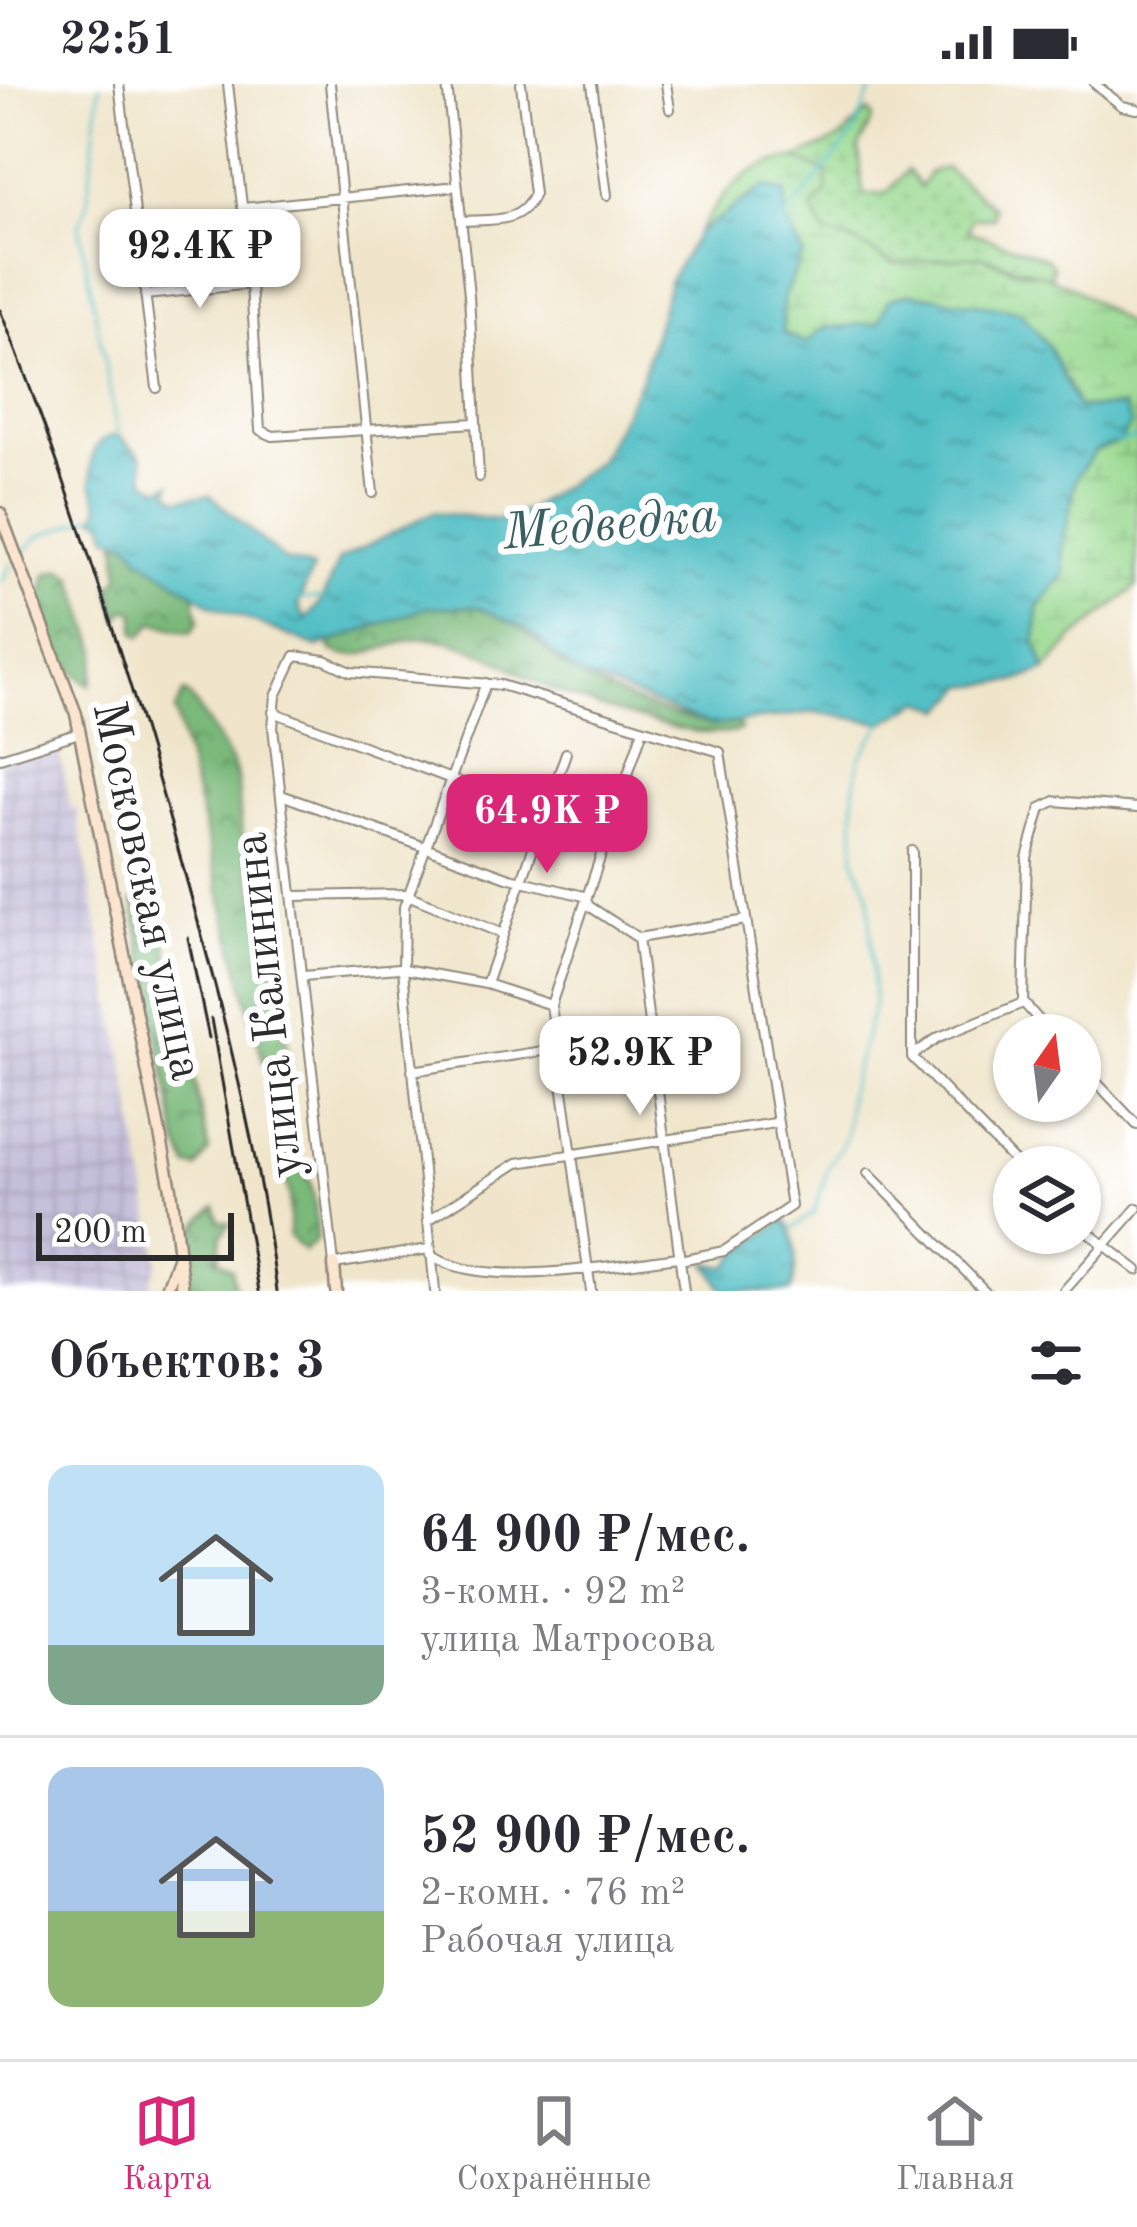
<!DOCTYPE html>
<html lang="ru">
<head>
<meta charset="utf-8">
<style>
  :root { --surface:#fff; --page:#f7f7f7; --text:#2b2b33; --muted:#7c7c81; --line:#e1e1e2; --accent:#db2777 }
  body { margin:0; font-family:"Old Standard TT",serif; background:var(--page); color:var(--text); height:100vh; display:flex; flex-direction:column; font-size:45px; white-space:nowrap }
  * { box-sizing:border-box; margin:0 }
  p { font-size:39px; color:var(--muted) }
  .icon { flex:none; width:66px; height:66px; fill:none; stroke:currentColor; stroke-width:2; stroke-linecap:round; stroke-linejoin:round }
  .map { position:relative; height:1207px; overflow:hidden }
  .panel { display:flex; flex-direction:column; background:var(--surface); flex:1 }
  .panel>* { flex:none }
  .needle { width:78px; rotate:14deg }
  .tools { position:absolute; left:993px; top:930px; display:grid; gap:24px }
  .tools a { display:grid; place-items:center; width:108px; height:108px; border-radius:50%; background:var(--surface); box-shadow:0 3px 9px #0004; font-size:60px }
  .scale { position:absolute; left:36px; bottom:30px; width:198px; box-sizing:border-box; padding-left:12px; border:6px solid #2b2b2b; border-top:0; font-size:33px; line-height:42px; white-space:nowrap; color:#2b2b2b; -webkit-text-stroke:9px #fff; paint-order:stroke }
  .price { position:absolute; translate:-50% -102px; padding:0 27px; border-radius:24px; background:#fff; color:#222; font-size:39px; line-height:78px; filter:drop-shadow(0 3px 6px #0008) }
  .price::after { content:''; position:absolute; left:50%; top:72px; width:36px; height:27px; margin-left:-18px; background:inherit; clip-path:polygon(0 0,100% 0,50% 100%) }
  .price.selected { background:var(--accent); color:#fff }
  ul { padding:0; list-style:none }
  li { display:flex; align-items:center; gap:36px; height:300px; padding:0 48px }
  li+li { border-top:3px solid var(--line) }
  li span { display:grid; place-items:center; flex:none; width:336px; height:240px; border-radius:24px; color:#555 }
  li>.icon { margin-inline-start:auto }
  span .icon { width:144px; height:144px; fill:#fffc; stroke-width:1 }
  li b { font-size:51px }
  h2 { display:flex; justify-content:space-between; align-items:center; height:144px; padding:0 48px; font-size:51px }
  .status { display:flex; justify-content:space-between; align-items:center; height:84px; padding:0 60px; background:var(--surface); direction:ltr }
  .status svg { height:33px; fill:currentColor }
  .dock { display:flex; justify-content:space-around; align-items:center; height:168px; border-top:3px solid var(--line); background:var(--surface); font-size:33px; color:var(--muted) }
  .dock a { display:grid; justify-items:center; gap:6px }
  .dock .selected { color:var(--accent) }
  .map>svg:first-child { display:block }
  .industrial { fill:url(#industrial-grid) }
  .grass { fill:url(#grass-dots); stroke:#62825e; stroke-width:3 }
  .forest { fill:url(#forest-crowns); stroke:#527252; stroke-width:3 }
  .wetland { fill:url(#wetland-marsh); stroke:#62825e; stroke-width:3 }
  .water { fill:url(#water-ripples); stroke:#3e7678; stroke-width:3 }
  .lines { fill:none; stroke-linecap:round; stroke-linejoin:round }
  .stream { stroke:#52c0c6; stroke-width:3 }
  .street-casing { stroke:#8e887a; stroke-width:12 }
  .secondary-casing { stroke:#8e887a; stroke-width:15 }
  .street { stroke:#fff; stroke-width:8 }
  .secondary { stroke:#fbe5cf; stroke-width:10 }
  .rail { stroke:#2b2b2b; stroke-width:3 }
  .labels { text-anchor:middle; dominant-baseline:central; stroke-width:12; stroke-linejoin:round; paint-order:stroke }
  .street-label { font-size:48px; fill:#2b2b2b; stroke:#fff }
  .water-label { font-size:51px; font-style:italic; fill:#395f61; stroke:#fff }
</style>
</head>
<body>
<div class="status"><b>22:51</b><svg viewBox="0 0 49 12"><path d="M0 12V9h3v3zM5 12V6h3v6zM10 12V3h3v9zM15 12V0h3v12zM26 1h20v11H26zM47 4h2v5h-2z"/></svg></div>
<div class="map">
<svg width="1137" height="1207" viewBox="0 0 1137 1207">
  <defs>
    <pattern id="industrial-grid" width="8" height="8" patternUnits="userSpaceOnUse" patternTransform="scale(3)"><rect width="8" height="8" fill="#c5c0da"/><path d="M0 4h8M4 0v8" fill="none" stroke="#a9a5bb"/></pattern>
    <pattern id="grass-dots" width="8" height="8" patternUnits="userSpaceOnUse" patternTransform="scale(3)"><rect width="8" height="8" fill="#99d990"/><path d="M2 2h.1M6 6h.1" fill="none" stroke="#84ba7c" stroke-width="1.8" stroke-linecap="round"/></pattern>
    <pattern id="forest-crowns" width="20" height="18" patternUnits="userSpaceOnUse" patternTransform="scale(3)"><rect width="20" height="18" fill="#7ab97a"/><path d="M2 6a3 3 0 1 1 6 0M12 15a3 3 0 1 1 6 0" fill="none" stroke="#649764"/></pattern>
    <pattern id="wetland-marsh" width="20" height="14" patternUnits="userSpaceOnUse" patternTransform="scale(3)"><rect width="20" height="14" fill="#99d990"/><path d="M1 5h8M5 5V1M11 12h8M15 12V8" fill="none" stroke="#84ba7c"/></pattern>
    <pattern id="water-ripples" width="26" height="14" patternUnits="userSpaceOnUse" patternTransform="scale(3)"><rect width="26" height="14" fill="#52c0c6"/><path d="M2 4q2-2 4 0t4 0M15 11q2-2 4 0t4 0" fill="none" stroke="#449ca1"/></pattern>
  </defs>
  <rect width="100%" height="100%" fill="#fff"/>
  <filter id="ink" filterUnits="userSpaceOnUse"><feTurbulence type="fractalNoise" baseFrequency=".00833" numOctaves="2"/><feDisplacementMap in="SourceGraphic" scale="24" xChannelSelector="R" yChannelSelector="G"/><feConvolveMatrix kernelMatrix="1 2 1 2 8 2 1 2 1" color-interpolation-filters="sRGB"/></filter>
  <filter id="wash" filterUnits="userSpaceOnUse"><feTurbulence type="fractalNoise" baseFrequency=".004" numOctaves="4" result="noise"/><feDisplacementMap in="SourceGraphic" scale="48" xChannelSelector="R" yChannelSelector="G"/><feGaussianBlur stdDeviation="2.7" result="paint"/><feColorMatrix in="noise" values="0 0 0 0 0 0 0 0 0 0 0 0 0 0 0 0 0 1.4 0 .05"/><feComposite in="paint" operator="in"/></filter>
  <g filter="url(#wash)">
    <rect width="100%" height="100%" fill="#f0e5ca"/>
    <path class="industrial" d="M57,659L71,725H76L133,1026L158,1178L148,1207H0V679Z"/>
    <path class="grass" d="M869,27L873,33L859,64L863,111L887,109L907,86L921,103L929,88L946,84L994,124L993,134H972L968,147L1046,174L1053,183L1051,194L982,172L892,180L858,159L825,150L811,124L827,89L795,75L840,55Z"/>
    <path class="forest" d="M117,458L130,459L141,474L194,509L199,537L191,548L154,538L142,552L136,548L135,528L125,525L119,535L110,503L120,494Z
      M62,485L73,492L98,567L91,601C60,584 33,523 47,490Z
      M428,523C444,523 461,521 476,523C521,531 541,569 576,590C615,613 694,645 737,639L741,645C713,664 579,618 546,603C527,594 509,581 489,572C471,564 448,555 427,554C399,553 354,585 330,565L331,558Z
      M184,608C193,611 227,670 234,683C241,701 238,728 242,748C252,800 308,992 285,1030L270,1028L274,985L264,979L254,944L175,627Z
      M148,807L156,810L209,1067L197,1084L188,1082L178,1058L133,818Z
      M288,1072L299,1073C314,1099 318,1127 316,1156L304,1167L289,1152L290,1112L281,1083Z
      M216,1123L219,1137L230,1139L221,1152L219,1172H213L232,1185L235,1207H190C187,1172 185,1144 216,1123Z"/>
    <path class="wetland" d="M795,75L827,88V109L812,124L825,150L858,159L892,180L982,172L1017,187L1041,190L1071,202L1137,247V502L1073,555L1046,586L1036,558L1038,524L1064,490L1063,462L1076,394L1095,367L1119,358L1123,323L1078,324L1067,298L879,239L806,259L783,249V214L803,170L764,103L698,149C722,109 747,78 795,75Z"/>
    <path class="water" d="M764,103L785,108V134L803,170L783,214V249L806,259L823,244L879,239L889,215L911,209L1019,227L1048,261L1078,324L1123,323L1131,340L1119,358L1095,367L1076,394L1063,462L1064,490L1038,524L1036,558L1046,586L1017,597L966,602L944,626L922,617L883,639L815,628L712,642L575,589L528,546L478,523H428L318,563L213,522L141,474L130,459L109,452L104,437L95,433L100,422C89,398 82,356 118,351L142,372L145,396L161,404L171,399L169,408L178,415L210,411L284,476L313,484L298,521L305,536L321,518L339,476L434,428L496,436L529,425L599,377L642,293L670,195L698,149Z
      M785,1136C798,1152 797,1188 791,1207H724L707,1179L728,1183L739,1168Z"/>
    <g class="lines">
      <path class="stream" d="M100,0L87,123L79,141L118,351
        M785,134L853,51L874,0
        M1115,358L1137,354
        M19,473L38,453L93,432
        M0,498L12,480
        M297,515L323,514
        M792,1145L814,1129L829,1081L846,1054L849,1009L874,921L869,809L855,777L854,709L859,675L883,638"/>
    </g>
  </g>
  <g filter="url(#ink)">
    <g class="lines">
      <defs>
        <path id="street" d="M119,0L157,304
          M228,0L251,200L260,346L273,352L475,339
          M330,0L373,409
          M447,0L469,211L479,393
          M592,0L607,111
          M666,0L670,25
          M1095,0L1122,22L1137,25
          M243,124L457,102
          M461,137C491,135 521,141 534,110L521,0
          M145,211L251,200
          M273,628L544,730
          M0,674L79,649
          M284,712L510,794L584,812L589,822L638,854
          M912,767V973L1020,1083
          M295,812L405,810L503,850
          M638,854L684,1207
          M638,854L746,836
          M303,892L399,884L486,900L551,921
          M486,900L566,669
          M1052,951L1023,918L1027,774L1041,724L1055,717L1137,724
          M913,971L939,953L1023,919
          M1080,981L1137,1041
          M412,987L556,965
          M868,1089L985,1207
          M427,1137L517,1079L775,1039
          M1080,1142L1137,1186
          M429,1165L334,1180L273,643L276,612L295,572L325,576L351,588L501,601L720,668L791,1122L724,1167L680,1176
          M430,1171C486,1207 610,1181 679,1173
          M435,1207L403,886L404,823L486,599
          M591,1207L551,921L643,645
          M1064,1207L1137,1124"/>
        <path id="secondary" d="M0,429L76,630L171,1105L179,1172L166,1207
          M179,1175L183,1207
          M334,1180L336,1207"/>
      </defs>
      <use href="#street" class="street-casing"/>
      <use href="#secondary" class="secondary-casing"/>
      <use href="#street" class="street"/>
      <use href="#secondary" class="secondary"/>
      <path class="rail" d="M0,226C65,388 117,552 165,719C211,882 255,1039 277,1207
        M188,854L209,954
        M211,935L259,1207"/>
    </g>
  </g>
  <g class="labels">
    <g class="street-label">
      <text transform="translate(146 807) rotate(78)">Московская улица</text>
      <text transform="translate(270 921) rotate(-96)">улица Калинина</text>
    </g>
    <g class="water-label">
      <text transform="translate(610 442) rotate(-5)">Медведка</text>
    </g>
  </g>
</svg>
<div class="tools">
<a><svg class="needle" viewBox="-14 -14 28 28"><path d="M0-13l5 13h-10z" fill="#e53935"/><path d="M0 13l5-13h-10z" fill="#7c7c81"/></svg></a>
<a><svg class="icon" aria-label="layers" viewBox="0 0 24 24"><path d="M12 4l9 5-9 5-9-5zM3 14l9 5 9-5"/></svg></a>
</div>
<div class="scale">200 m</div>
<b class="price" style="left:200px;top:227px">92.4K ₽</b>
<b class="price selected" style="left:547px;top:792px">64.9K ₽</b>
<b class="price" style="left:640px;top:1034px">52.9K ₽</b>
</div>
<section class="panel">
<h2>Объектов: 3<svg class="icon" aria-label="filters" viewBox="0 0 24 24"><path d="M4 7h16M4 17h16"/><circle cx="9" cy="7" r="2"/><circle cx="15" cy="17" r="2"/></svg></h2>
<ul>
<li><span style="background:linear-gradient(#bfe0f5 75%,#7fa58c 0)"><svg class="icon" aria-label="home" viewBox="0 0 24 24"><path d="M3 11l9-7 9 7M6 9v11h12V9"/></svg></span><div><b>64 900 ₽/мес.</b><p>3-комн. · 92 m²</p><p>улица Матросова</p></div></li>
<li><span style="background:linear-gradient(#a9c7e8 60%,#8fb573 0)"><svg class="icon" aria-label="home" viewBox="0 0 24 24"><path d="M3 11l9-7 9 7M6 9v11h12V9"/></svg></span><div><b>52 900 ₽/мес.</b><p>2-комн. · 76 m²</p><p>Рабочая улица</p></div></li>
</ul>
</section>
<nav class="dock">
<a class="selected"><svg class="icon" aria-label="map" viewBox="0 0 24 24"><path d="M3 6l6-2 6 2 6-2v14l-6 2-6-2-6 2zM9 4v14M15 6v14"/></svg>Карта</a>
<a><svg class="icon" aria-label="saved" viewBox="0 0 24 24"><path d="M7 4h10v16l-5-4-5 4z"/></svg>Сохранённые</a>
<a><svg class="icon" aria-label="home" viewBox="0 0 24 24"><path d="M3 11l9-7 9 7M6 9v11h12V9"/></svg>Главная</a>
</nav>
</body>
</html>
